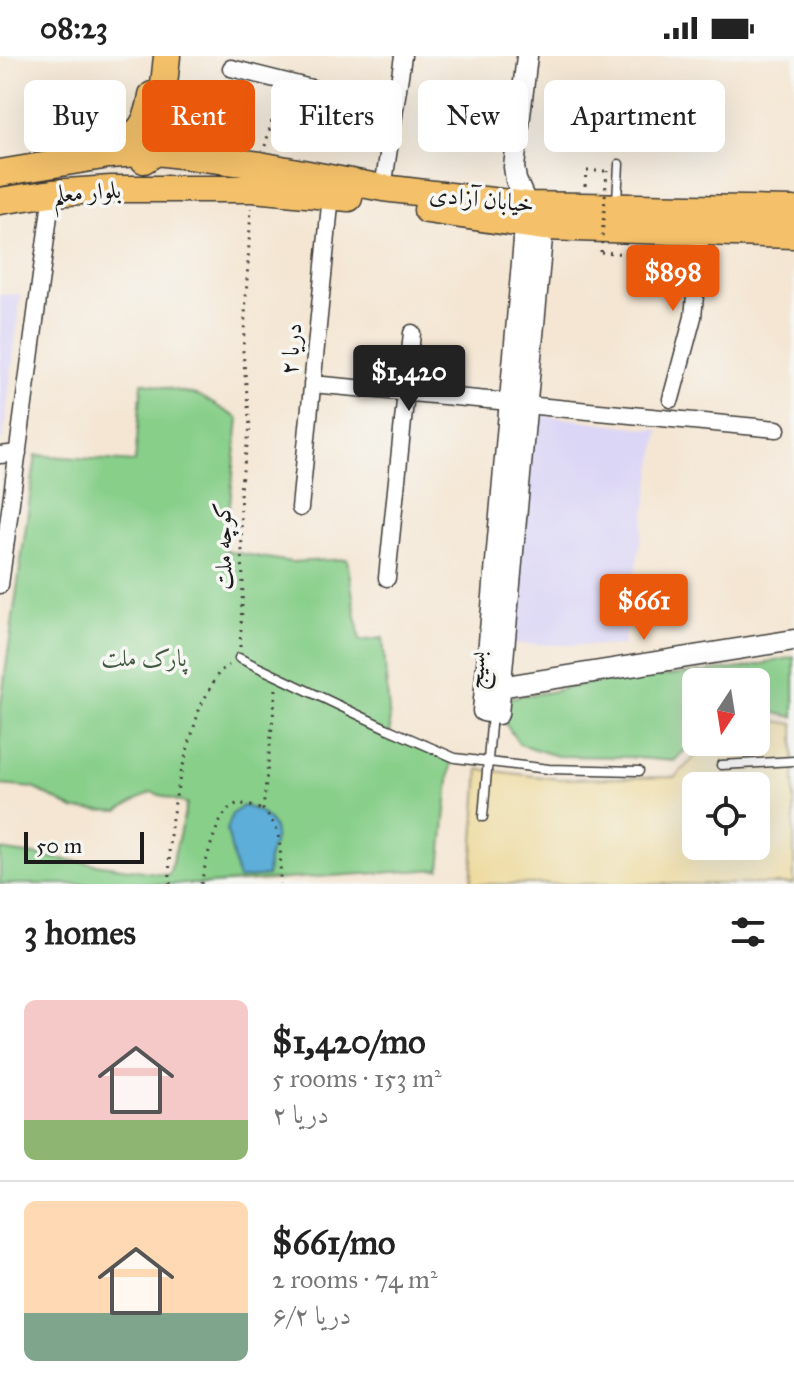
<!DOCTYPE html>
<html lang="en">
<head>
<meta charset="utf-8">
<style>
  :root { --surface:#fff; --page:#f6f6f6; --text:#222; --muted:#767676; --line:#e0e0e0; --accent:#ea580c }
  body { margin:0; font-family:"IM FELL Great Primer",Amiri,serif; background:var(--page); color:var(--text); height:100vh; display:flex; flex-direction:column; font-size:30px; white-space:nowrap }
  * { box-sizing:border-box; margin:0 }
  p { font-size:26px; color:var(--muted) }
  .icon { flex:none; width:44px; height:44px; fill:none; stroke:currentColor; stroke-width:2; stroke-linecap:round; stroke-linejoin:round }
  .map { position:relative; height:828px; overflow:hidden }
  .side { display:flex; flex-direction:column; background:var(--surface); flex:1 }
  .side>* { flex:none }
  .top-card { position:absolute; left:24px; top:24px; width:746px; height:72px; display:flex; gap:16px }
  .needle { width:52px; rotate:192deg }
  .controls { position:absolute; left:682px; top:612px; display:grid; gap:16px }
  .controls a { display:grid; place-items:center; width:88px; height:88px; border-radius:12px; background:var(--surface); box-shadow:0 8px 32px #0002; font-size:40px }
  .scale { position:absolute; left:24px; bottom:20px; width:120px; box-sizing:border-box; padding-left:8px; border:4px solid #1c1c1c; border-top:0; font-size:22px; line-height:28px; white-space:nowrap; color:#1c1c1c; -webkit-text-stroke:6px #f6f6f2; paint-order:stroke }
  .price { position:absolute; translate:-50% -68px; padding:0 18px; border-radius:8px; background:var(--accent); color:#fff; font-size:26px; line-height:52px; filter:drop-shadow(0 2px 4px #0008) }
  .price::after { content:''; position:absolute; left:50%; top:48px; width:24px; height:18px; margin-left:-12px; background:inherit; clip-path:polygon(0 0,100% 0,50% 100%) }
  .price.current { background:#222; color:#fff }
  ul { padding:0; list-style:none }
  li { display:flex; align-items:center; gap:24px; height:200px; padding:0 24px }
  li+li { border-top:2px solid var(--line) }
  li span { display:grid; place-items:center; flex:none; width:224px; height:160px; border-radius:12px; color:#555 }
  li>.icon { margin-inline-start:auto }
  span .icon { width:96px; height:96px; fill:#fffc; stroke-width:1 }
  li b { font-size:34px }
  h2 { display:flex; justify-content:space-between; align-items:center; height:96px; padding:0 24px; font-size:34px }
  .tag { padding:0 28px; border-radius:12px; background:var(--surface); box-shadow:0 8px 32px #0002; font-size:28px; line-height:72px }
  .tag.current { background:var(--accent); color:#fff }
  .status { display:flex; justify-content:space-between; align-items:center; height:56px; padding:0 40px; background:var(--surface); direction:ltr }
  .status svg { height:22px; fill:currentColor }
  .map>svg:first-child { display:block }
  .built { fill:#dcd6f6 }
  .green { fill:#88cf8a; stroke:#527653; stroke-width:2 }
  .sand { fill:#eeda9e; stroke:#857b5d; stroke-width:2; fill-rule:evenodd }
  .water { fill:#5daed8; stroke:#3c657a; stroke-width:2 }
  .lines { fill:none; stroke-linecap:round; stroke-linejoin:round }
  .service-casing { stroke:#3c3a37; stroke-width:11 }
  .minor-casing { stroke:#3c3a37; stroke-width:19 }
  .tertiary-casing { stroke:#3c3a37; stroke-width:23 }
  .primary-casing { stroke:#3c3a37; stroke-width:29 }
  .path { stroke:#3c3a37; stroke-width:3; stroke-dasharray:2 6; stroke-linecap:butt }
  .service { stroke:#fff; stroke-width:8 }
  .minor { stroke:#fff; stroke-width:16 }
  .tertiary { stroke:#fff; stroke-width:20 }
  .primary { stroke:#f4c16a; stroke-width:26 }
  .path-bridge { stroke:#3c3a37; stroke-width:3; stroke-dasharray:2 6; stroke-linecap:butt }
  .labels { text-anchor:middle; dominant-baseline:central; stroke-width:7; stroke-linejoin:round; paint-order:stroke }
  .street-label { font-size:24px; fill:#1c1c1c; stroke:#f6f6f2 }
  .park-label { font-size:24px; fill:#425b42; stroke:#f6f6f2 }
</style>
</head>
<body>
<div class="status"><b>08:23</b><svg viewBox="0 0 49 12"><path d="M0 12V9h3v3zM5 12V6h3v6zM10 12V3h3v9zM15 12V0h3v12zM26 1h20v11H26zM47 4h2v5h-2z"/></svg></div>
<div class="map">
<svg width="794" height="828" viewBox="0 0 794 828">
  <rect width="100%" height="100%" fill="#f6f6f2"/>
  <filter id="ink" filterUnits="userSpaceOnUse"><feTurbulence type="fractalNoise" baseFrequency=".0125" numOctaves="2"/><feDisplacementMap in="SourceGraphic" scale="16" xChannelSelector="R" yChannelSelector="G"/><feConvolveMatrix kernelMatrix="1 2 1 2 8 2 1 2 1" color-interpolation-filters="sRGB"/></filter>
  <filter id="wash" filterUnits="userSpaceOnUse"><feTurbulence type="fractalNoise" baseFrequency=".006" numOctaves="4" result="noise"/><feDisplacementMap in="SourceGraphic" scale="32" xChannelSelector="R" yChannelSelector="G"/><feGaussianBlur stdDeviation="1.8" result="paint"/><feColorMatrix in="noise" values="0 0 0 0 0 0 0 0 0 0 0 0 0 0 0 0 0 1.4 0 .05"/><feComposite in="paint" operator="in"/></filter>
  <g filter="url(#wash)">
    <rect width="100%" height="100%" fill="#f4e6d3"/>
    <path class="built" d="M21,238L3,384H0V239Z
      M533,358L659,374L623,590L510,588Z"/>
    <path class="green" d="M142,326L200,340L239,363L225,495L291,506L347,503L360,585L383,582L391,681L451,705L440,813L210,828H0V794L169,819L187,748L151,736L118,755L75,754L34,732L0,729V654L36,399L135,406Z
      M794,601V661L756,653V626H696V683L674,705L626,701L557,700L519,688L503,664L511,641L550,636L583,628L743,612Z"/>
    <path class="sand" d="M756,662L794,668V828H471L479,713L558,723L675,721L710,686H756ZM696,730H756V790H696Z"/>
    <path class="water" d="M243,750C257,753 276,764 275,780C275,787 270,793 269,800C267,806 268,813 267,820L238,823L227,774L232,758Z"/>
  </g>
  <g filter="url(#ink)">
    <g class="lines">
      <defs>
        <path id="service" d="M617,145L619,108
          M239,602L386,672L455,702L549,713L639,715
          M721,709L794,705
          M483,761L492,658"/>
        <path id="minor" d="M231,12L395,53
          M383,132L403,0
          M312,328L510,346
          M671,343L693,261L701,175
          M526,349L777,373
          M0,399L18,397
          M300,452L331,139
          M387,522L412,277
          M0,529L52,137"/>
        <path id="tertiary" d="M527,0L514,111L516,124L527,149L483,655L498,658L544,160
          M500,631L794,584"/>
        <path id="primary" d="M109,99C135,78 147,75 152,39
          M144,104L157,96L167,0
          M0,117L109,99L157,96L260,109L383,132L527,149L794,154
          M0,145L52,137L111,133H253L349,142
          M427,154L543,171L794,179"/>
      </defs>
      <use href="#service" class="service-casing"/>
      <use href="#minor" class="minor-casing"/>
      <use href="#tertiary" class="tertiary-casing"/>
      <use href="#primary" class="primary-casing"/>
      <path class="path" d="M265,90L279,39
        M585,130L586,115H607
        M601,196L628,198V193
        M240,591L243,528L240,433L250,371L243,296L251,152
        M276,633L263,754C285,776 280,799 280,828
        M170,828L169,789L172,762L179,725L187,695L200,651L219,616L229,609
        M201,828C205,810 217,750 238,748C245,747 256,752 263,754"/>
      <use href="#service" class="service"/>
      <use href="#minor" class="minor"/>
      <use href="#tertiary" class="tertiary"/>
      <use href="#primary" class="primary"/>
      <path class="path-bridge" d="M601,196L607,115"/>
    </g>
  </g>
  <g class="labels">
    <g class="street-label">
      <text transform="translate(87 136) rotate(-4)">بلوار معلم</text>
      <text transform="translate(482 143) rotate(6)">خیابان آزادی</text>
      <text transform="translate(291 293) rotate(-84)">دریا ۲</text>
      <text transform="translate(223 490) rotate(-91)">کوچه ملت</text>
      <text transform="translate(476 614) rotate(-85)">بسیج</text>
    </g>
    <g class="park-label">
      <text x="144" y="602">پارک ملت</text>
    </g>
  </g>
</svg>
<div class="controls">
<a><svg class="needle" viewBox="-14 -14 28 28"><path d="M0-13l5 13h-10z" fill="#e53935"/><path d="M0 13l5-13h-10z" fill="#767676"/></svg></a>
<a><svg class="icon" aria-label="locate" viewBox="0 0 24 24"><circle cx="12" cy="12" r="6"/><path d="M12 2v4M12 18v4M2 12h4M18 12h4"/></svg></a>
</div>
<div class="scale">50 m</div>
<b class="price" style="left:673px;top:257px">$898</b>
<b class="price current" style="left:409px;top:357px">$1,420</b>
<b class="price" style="left:644px;top:586px">$661</b>
<div class="top-card">
<a class="tag">Buy</a>
<a class="tag current">Rent</a>
<a class="tag">Filters</a>
<a class="tag">New</a>
<a class="tag">Apartment</a>
</div>
</div>
<section class="side">
<h2>3 homes<svg class="icon" aria-label="filters" viewBox="0 0 24 24"><path d="M4 7h16M4 17h16"/><circle cx="9" cy="7" r="2"/><circle cx="15" cy="17" r="2"/></svg></h2>
<ul>
<li><span style="background:linear-gradient(#f6c9c9 75%,#8fb573 0)"><svg class="icon" aria-label="home" viewBox="0 0 24 24"><path d="M3 11l9-7 9 7M6 9v11h12V9"/></svg></span><div><b>$1,420/mo</b><p>5 rooms · 153 m²</p><p>دریا ۲</p></div></li>
<li><span style="background:linear-gradient(#ffd9b3 70%,#7fa58c 0)"><svg class="icon" aria-label="home" viewBox="0 0 24 24"><path d="M3 11l9-7 9 7M6 9v11h12V9"/></svg></span><div><b>$661/mo</b><p>2 rooms · 74 m²</p><p>دریا ۶/۲</p></div></li>
</ul>
</section>
</body>
</html>
